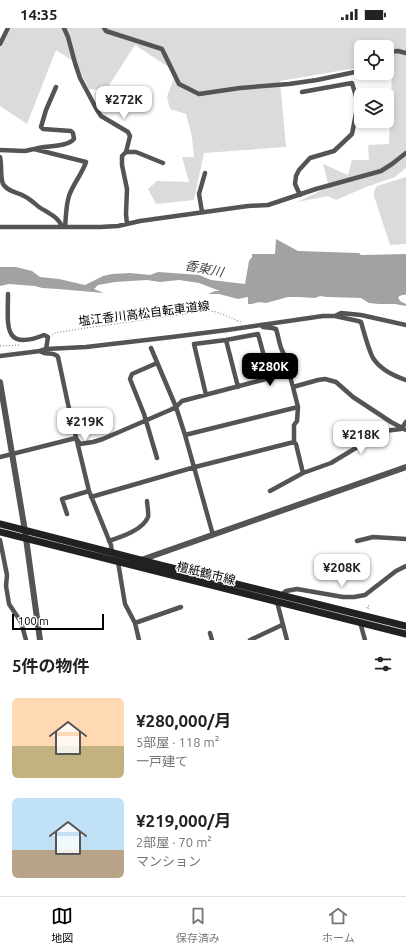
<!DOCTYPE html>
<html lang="ja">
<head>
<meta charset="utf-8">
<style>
  :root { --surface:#fff; --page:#f6f6f6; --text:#222; --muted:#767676; --line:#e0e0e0; --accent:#000 }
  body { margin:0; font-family:Ubuntu,"Noto Sans JP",sans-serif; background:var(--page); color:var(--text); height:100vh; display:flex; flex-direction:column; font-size:15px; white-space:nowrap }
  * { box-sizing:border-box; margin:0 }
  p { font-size:13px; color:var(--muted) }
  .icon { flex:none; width:22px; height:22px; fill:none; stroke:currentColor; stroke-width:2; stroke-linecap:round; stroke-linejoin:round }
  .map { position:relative; height:612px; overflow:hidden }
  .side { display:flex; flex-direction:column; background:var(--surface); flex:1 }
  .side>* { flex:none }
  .tools { position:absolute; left:354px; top:12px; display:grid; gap:8px }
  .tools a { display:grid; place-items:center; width:40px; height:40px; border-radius:6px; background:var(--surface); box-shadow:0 2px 6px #0003; font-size:20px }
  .scale { position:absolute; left:12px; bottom:10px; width:92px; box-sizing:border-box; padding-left:4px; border:2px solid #000; border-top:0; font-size:11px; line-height:14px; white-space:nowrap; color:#000; -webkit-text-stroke:3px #fff; paint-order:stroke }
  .price { position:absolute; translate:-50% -34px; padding:0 9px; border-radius:8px; background:#fff; color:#222; font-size:13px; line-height:26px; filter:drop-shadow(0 1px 2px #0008) }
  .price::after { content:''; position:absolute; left:50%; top:24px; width:12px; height:9px; margin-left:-6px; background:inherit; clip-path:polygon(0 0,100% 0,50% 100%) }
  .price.current { background:var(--accent); color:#fff }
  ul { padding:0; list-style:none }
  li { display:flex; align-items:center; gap:12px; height:100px; padding:0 12px }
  li span { display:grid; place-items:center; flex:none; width:112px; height:80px; border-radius:6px; color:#555 }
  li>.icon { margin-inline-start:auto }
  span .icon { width:48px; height:48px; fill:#fffc; stroke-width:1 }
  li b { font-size:17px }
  h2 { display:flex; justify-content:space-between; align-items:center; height:48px; padding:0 12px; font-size:17px }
  .status { display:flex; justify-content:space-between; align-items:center; height:28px; padding:0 20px; background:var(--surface); direction:ltr }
  .status svg { height:11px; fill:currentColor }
  .tabs { display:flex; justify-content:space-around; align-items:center; height:56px; border-top:1px solid var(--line); background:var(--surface); font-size:11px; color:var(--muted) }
  .tabs a { display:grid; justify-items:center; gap:2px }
  .tabs .current { color:var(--accent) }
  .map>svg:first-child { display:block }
  .green { fill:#dbdbdb }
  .water { fill:#a2a2a2 }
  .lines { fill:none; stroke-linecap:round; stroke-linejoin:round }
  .path { stroke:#767676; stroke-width:1; stroke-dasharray:1 2; stroke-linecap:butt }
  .minor { stroke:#545454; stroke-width:4.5 }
  .tertiary { stroke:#545454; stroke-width:6 }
  .secondary { stroke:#212121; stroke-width:7 }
  .labels { text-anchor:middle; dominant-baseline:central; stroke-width:3; stroke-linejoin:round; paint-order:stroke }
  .street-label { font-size:12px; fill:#000; stroke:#fff }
  .water-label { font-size:13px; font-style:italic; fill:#434343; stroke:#fff }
</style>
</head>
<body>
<div class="status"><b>14:35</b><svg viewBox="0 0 49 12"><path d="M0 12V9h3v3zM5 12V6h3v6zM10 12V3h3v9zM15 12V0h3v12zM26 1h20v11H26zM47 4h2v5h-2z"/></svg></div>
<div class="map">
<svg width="406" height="612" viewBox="0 0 406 612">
  <rect width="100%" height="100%" fill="#fff"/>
  <path class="green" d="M11,0H406V140L395,149L366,159L336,172L328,168L297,174L329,159L323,136L348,147L352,132H369L368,117L389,116L392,43H387V19H361V41H350L280,53L286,119L204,125L194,172L156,176L148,161L157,153L189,154L182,129H194L192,109L186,86L170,81L167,69L176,44L135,17L106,62L89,61L76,35L56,22L27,96L0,78V20Z
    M406,149V216L390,217L374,168V163L377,158Z"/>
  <path class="water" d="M276,211L298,223L359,225L361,227L406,226V266L405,267H402L398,269L400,273L406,276V278L395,276H379L369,275L361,270L327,269L320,268L315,270L299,269H288L266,275L259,274L252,276H248V269L238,271L219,266H208L215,263H220L199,255L179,252L160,254L147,252L115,254L98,257L94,261L104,265L58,261L42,260L35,258L9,256L0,258V239H16L32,243L40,249L59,251L85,257L103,248L112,246L130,245L150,247L158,244L199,247L211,252L245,256L249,233L252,229V226H275Z"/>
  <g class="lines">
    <path class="path" d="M52,307L55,305L86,300L207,283L217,284L241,294
      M0,318L20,317
      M367,580V578H369L368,581"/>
    <path class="minor" d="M64,0L68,9L75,35L80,50L97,82L101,88L128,104L130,108L126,124L122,128V137L127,161L126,186L127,196
      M104,0L106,3L162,21L179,56L199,66L240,60L289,56L317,52L355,44L361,41
      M0,16L8,0
      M387,24L398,23L406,25
      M34,121C45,117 66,120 74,111L73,105L71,103L43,101L41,99L46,82L56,59
      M0,122L25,123L34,121L86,134C82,146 73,156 69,168C66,177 66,189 65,199
      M126,124H136L163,135
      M0,129C2,137 0,148 3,156C8,164 17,164 24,168C30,171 34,175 39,179C48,185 59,189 62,199
      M300,167L295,156L296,148L299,142L310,130L334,123L352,106L358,75L352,55L302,64
      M202,184L199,166L205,145
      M0,199H100L118,198L140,193L248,178L268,177L316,161L381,143L392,136L406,125
      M8,266C8,296 2,324 44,307L48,309L46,321
      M335,288L341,285L361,287L406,297
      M261,297L263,299L272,300L276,301C278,307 279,314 281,320C285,329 290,336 289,345
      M226,312L238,359
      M151,320L176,379L185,407L213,507
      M40,323C45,328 54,323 58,329L68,376L89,463L111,517L112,525
      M0,328L40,323L46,321L86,319L172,309L227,302L323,288H335L358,293L361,294C364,304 368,321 373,330C380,341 394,348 406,352
      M157,335L132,346L130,351L144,386L157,430
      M293,359L318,352L325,351L336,354L353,369L391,394L406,402
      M206,367L194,316L226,312L258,306L270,350
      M185,407L298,379
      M0,429L76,410L80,416L93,414L103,411L170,382L176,379L182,373L289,345L293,359L298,379L297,393L294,397V414L195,439L91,469
      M303,445L331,435L379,406L384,403L401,401L406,394
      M270,463L303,445L296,416L294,414
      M67,486L62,471L89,463
      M0,512L7,547L6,558L9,576L21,594L26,612
      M109,513C121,509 143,502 148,489C149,485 147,477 147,473
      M357,513L373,509L406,511
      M118,534L125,576L135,595L139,612
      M281,567L286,563L297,561L343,569H354L365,567L396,543L406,538
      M277,574L287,612
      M360,594L365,612
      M135,595L181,579
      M210,605L212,612
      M250,612L282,597"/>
    <path class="tertiary" d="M0,354L25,503L40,612
      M141,532L406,439"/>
    <path class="secondary" d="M0,496L160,537L406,598
      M0,504L406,606"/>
  </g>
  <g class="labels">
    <g class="street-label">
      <text transform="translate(144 285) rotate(-7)">塩江香川高松自転車道線</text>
      <text transform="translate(206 545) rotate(14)">檀紙鶴市線</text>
    </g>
    <g class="water-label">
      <text transform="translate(204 240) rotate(11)">香東川</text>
    </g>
  </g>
</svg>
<div class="tools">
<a><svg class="icon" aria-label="locate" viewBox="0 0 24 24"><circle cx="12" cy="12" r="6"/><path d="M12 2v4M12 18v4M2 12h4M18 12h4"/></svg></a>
<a><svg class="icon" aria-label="layers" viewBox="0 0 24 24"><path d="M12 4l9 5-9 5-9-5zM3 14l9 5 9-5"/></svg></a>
</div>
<div class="scale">100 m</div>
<b class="price" style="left:124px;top:92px">¥272K</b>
<b class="price current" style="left:270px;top:359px">¥280K</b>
<b class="price" style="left:85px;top:414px">¥219K</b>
<b class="price" style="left:361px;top:427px">¥218K</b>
<b class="price" style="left:342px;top:560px">¥208K</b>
</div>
<section class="side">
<h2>5件の物件<svg class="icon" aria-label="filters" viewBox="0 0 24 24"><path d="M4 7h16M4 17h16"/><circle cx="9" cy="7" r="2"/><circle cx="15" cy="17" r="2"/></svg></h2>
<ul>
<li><span style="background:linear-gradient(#ffd9b3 60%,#c2b280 0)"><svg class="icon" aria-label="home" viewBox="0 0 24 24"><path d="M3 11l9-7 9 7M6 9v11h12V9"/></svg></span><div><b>¥280,000/月</b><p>5部屋 · 118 m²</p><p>一戸建て</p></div></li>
<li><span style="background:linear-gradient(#bfe0f5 65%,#b9a48a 0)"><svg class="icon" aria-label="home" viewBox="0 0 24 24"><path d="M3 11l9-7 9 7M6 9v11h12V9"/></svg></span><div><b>¥219,000/月</b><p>2部屋 · 70 m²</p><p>マンション</p></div></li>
</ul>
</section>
<nav class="tabs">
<a class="current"><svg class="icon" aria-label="map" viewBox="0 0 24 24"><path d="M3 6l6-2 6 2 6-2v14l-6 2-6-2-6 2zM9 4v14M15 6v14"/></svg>地図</a>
<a><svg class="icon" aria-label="saved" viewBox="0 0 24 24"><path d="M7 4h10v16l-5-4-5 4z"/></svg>保存済み</a>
<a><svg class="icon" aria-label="home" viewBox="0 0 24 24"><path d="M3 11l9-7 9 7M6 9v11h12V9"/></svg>ホーム</a>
</nav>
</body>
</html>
